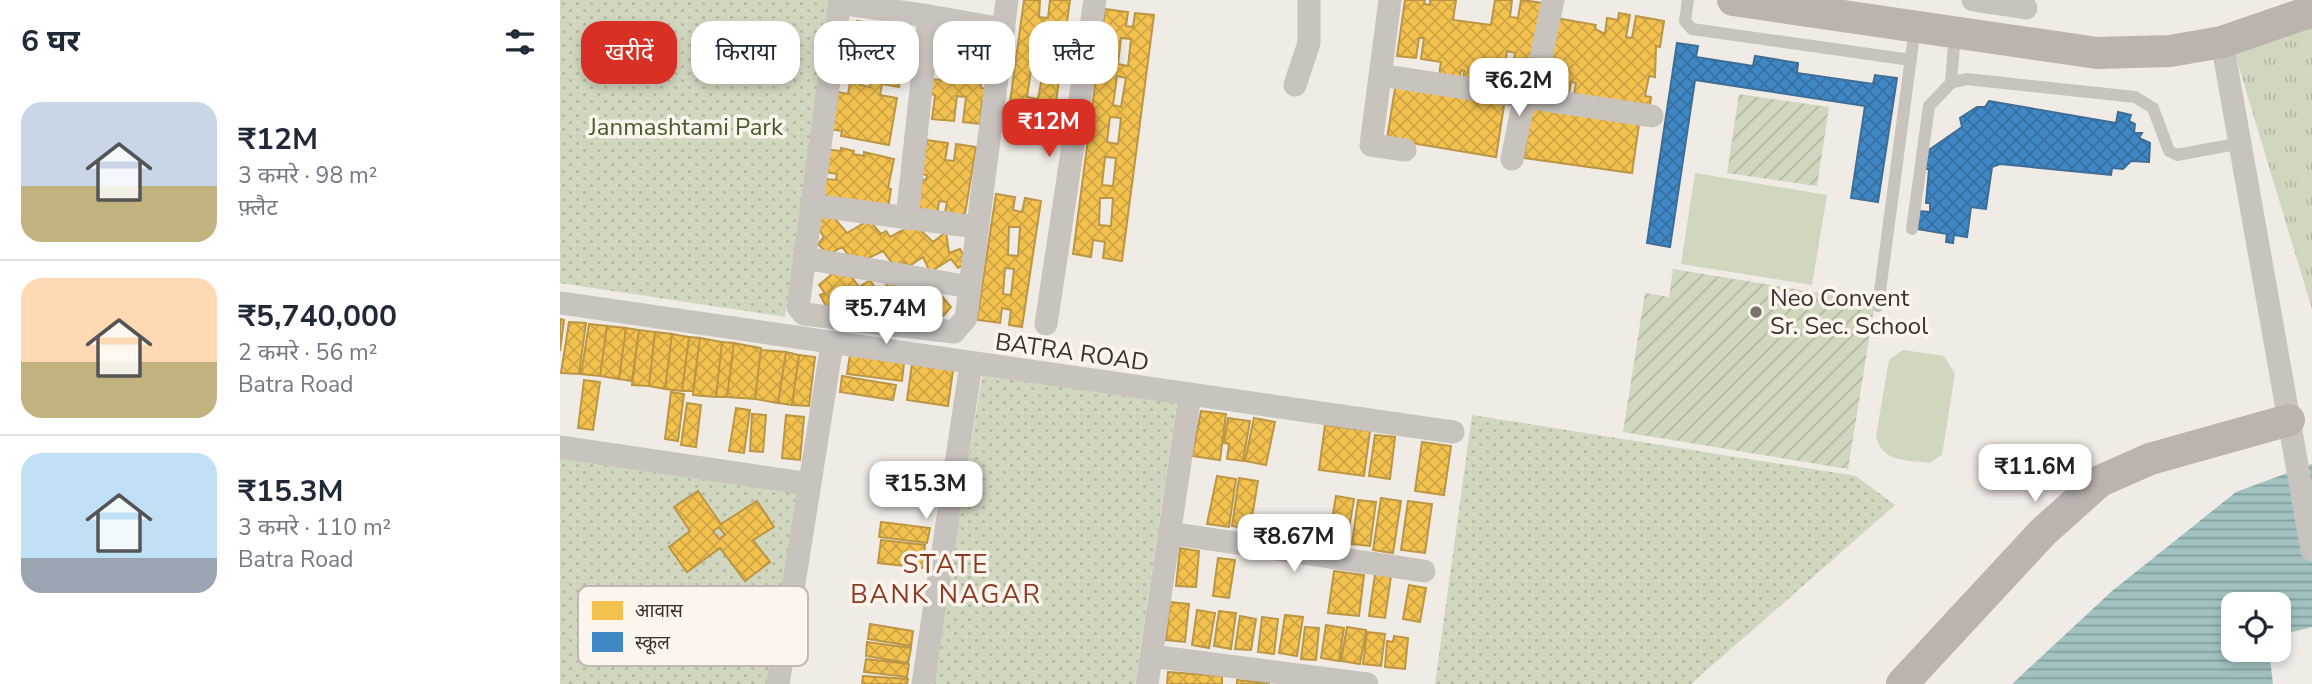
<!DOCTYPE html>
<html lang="hi">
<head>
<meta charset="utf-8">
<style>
  :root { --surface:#fff; --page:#f2f2f3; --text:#1f2937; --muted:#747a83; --line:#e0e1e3; --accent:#d93025 }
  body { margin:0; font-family:"Nunito Sans","Noto Sans Devanagari",sans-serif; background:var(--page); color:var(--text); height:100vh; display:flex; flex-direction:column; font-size:26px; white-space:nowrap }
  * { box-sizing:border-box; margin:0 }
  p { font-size:23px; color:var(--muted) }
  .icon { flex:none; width:38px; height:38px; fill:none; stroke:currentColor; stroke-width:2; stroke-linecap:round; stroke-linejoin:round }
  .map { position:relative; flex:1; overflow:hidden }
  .panel { display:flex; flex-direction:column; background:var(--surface); width:560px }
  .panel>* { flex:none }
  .guide { position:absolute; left:21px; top:21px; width:665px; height:63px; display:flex; gap:14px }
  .tools { position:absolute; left:1661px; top:592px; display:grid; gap:14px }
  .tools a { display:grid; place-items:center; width:70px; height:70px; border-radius:14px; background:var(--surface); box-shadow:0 4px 10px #0003; font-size:35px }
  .price { position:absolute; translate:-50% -60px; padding:0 16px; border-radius:14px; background:#fff; color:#222; font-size:23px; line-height:46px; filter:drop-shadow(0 2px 4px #0008) }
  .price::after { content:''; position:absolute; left:50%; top:42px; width:21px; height:16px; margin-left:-10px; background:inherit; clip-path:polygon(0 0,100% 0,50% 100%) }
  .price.current { background:var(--accent); color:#fff }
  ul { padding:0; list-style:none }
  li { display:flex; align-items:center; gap:21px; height:175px; padding:0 21px }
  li+li { border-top:2px solid var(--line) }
  li span { display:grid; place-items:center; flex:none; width:196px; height:140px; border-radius:21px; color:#555 }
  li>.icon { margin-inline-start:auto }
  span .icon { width:84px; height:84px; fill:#fffc; stroke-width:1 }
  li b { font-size:30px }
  h2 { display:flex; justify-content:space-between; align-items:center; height:84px; padding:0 21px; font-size:30px }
  .pill { padding:0 24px; border-radius:21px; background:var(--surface); box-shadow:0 4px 10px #0003; font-size:24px; line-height:63px }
  .pill.current { background:var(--accent); color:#fff }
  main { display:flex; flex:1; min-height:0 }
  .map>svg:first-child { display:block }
  .grass { fill:url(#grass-tufts) }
  .park { fill:url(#park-dots) }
  .garden { fill:url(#garden-furrows) }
  .pitch { fill:#d1d6bf }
  .water { fill:url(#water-rules) }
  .homes { fill:url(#homes-cross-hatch); stroke:#bb9644; stroke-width:2; fill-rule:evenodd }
  .schools { fill:url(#schools-cross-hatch); stroke:#3e6e97; stroke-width:2 }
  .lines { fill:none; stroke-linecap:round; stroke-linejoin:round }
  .lane { stroke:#c9c3be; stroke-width:12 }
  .street { stroke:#c9c3be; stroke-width:23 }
  .secondary { stroke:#bab3ae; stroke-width:32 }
  .poi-dot { fill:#7a716c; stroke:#fbf5ee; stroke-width:2.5 }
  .labels { text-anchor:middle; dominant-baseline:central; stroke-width:7; stroke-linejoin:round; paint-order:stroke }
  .park-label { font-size:24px; fill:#4a5a2e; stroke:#fbf5ee }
  .poi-label { font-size:24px; fill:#3b302b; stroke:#fbf5ee; text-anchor:start }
  .street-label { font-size:24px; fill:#3b302b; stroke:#fbf5ee }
  .neighbourhood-label { font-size:26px; letter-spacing:2px; fill:#8c3b22; stroke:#fbf5ee }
  .key { fill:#fbf5ee; stroke:#c1bab4; stroke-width:2 }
  .key-label { font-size:19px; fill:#3b302b }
</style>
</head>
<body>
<main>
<section class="panel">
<h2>6 घर<svg class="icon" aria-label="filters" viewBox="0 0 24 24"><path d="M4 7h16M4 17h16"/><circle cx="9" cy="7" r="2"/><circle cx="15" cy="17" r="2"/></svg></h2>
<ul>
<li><span style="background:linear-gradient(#c9d6e8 60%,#c2b280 0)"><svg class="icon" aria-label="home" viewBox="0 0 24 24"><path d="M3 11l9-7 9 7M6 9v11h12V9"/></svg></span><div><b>₹12M</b><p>3 कमरे · 98 m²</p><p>फ़्लैट</p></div></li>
<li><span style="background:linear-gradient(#ffd9b3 60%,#c2b280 0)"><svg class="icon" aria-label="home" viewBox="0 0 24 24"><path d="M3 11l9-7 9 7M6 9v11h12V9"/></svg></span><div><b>₹5,740,000</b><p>2 कमरे · 56 m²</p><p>Batra Road</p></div></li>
<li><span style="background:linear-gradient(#bfe0f5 75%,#9aa5b1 0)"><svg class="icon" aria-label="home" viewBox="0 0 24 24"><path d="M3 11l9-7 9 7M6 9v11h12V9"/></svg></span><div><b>₹15.3M</b><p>3 कमरे · 110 m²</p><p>Batra Road</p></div></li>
</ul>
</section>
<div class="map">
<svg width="1752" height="684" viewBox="0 0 1752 684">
  <defs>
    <pattern id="grass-tufts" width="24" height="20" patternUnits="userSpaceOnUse" patternTransform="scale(1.75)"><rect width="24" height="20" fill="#d1d6bf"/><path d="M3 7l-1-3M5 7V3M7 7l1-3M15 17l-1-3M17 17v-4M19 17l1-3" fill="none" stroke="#b4b8a4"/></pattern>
    <pattern id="park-dots" width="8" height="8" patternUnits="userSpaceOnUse" patternTransform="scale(1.75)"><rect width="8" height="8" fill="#d1d6bf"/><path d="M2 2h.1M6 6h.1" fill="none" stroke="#b4b8a4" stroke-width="1.8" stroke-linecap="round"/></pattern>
    <pattern id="garden-furrows" width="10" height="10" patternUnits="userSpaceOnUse" patternTransform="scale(1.75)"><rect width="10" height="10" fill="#d1d6bf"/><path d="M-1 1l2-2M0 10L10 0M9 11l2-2" fill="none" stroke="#b4b8a4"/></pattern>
    <pattern id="water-rules" width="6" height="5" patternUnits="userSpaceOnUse" patternTransform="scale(1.75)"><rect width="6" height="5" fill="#a1c2c1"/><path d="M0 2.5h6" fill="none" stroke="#849e9d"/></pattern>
    <pattern id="homes-cross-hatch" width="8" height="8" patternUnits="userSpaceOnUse" patternTransform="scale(1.75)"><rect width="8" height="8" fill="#f2c14e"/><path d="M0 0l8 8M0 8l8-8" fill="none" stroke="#d0a644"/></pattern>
    <pattern id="schools-cross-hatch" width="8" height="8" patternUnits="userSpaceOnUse" patternTransform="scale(1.75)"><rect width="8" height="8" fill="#3f88c5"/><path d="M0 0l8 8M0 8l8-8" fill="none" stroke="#3670a0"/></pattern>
  </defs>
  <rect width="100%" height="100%" fill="#f0ebe5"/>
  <path class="grass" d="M1752,21V309L1674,51Z"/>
  <path class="park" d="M0,0H274L225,317L0,283Z
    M422,375L617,402L575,684H373Z
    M912,415L1296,476L1335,505L1131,684H875Z
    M0,458L240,491L209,684H0Z"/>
  <path class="garden" d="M1179,94L1269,107L1257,186L1167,173Z
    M1113,269L1315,302L1288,469L1063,432L1085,293L1109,297Z"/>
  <path class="pitch" d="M1135,173L1267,195L1252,285L1121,264Z
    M1343,350L1384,356L1395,374L1382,455L1369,463C1346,460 1321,462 1316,436L1329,360Z"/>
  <path class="water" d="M1752,464V627L1732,632L1719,649L1718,604H1673V649H1718L1710,659L1713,684H1452L1552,591L1676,492Z"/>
  <path class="homes" d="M464,0H480L479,17L488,18L490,0H510L492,131L475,128L478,112L467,110L465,127L447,124ZM477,32L489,33L485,59L474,57ZM471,70L483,72L478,99L467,97Z
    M845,0H865L864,4L870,5V0H896L893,20L931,25L935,0H952L950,17L958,18L961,0L984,3L973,76L952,73L955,53L947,51L944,71L921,68L918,89L902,87L904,71L901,70L898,86L878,83L881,62L861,59L864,38H859L856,58L837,56Z
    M545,9L568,12L566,26L573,27L575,13L594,15L562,261L543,258L545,242L533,240L531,257L513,254ZM561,38L571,39L568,66L558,64ZM557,76L566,78L561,107L553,105ZM550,117L561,118L558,144L547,142ZM545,157L556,158L553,186L542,185ZM540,198H553L551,226L539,225Z
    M1059,13L1070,15L1066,37L1072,38L1076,16L1104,21L1100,47L1096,46L1095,77L1089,76L1085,96L1091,97L1089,112L1013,100L1016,83L1011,82L1008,99L983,95L996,18L1036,25L1035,29L1045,34L1047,18L1058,20Z
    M297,21L311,23L310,32L317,33L319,24L336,28L335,37L347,39L344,54L335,53L333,60L343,62L339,87L322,84L320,95L337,98L329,145L281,136L282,131L264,128L278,92L288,94L291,77L273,74L277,54L289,56L290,49L277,47L281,24L296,27ZM302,75L312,77L310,87L300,85Z
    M383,37L402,39L400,57L411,58L413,41L430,43V78L422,77L421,88L428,89L427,101H422L420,124L403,122L406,97L397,96L394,121L372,119L375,95L369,94L371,79L381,80L382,72L374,71L376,53H381Z
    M836,82L945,99L936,157L827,139Z
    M973,101L1080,117L1072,173L964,158Z
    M367,140L388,143L385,160L394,161L396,144L416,147L404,220L384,218L387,202L379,201L377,216L358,213V179L366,180L367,175L359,174Z
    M281,148L294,151L293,154L304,156V152L334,159L328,188L331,189L327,214L254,200L258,178L276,180L277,174L259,171L263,149L281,151Z
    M436,194L455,197L453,210L462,212L465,198L481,201L462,327L449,325L451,310L442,308L440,323L417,320ZM449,227H460L458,256L448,255ZM445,268L454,269L451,295L443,294Z
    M269,212L287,233L309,220L321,234L326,231L330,237L354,224L373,242L386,232L389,253L400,249L407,262L398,268L391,259L370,272L363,257L348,267L344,262L336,268L323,251L296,264L282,247L268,255L258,244L264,237L253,220Z
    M266,265L286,269L299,287L310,280L318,292L327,285L324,280L329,275L340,293L351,285L360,296L369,281L391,307L383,316L378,311L356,325L339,304L315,320L302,301L272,317L260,295L265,293L259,285L271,275Z
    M0,319L4,320L0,351Z
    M9,322L26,323L19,374L1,373Z
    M29,324L47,326L40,376L21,374Z
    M47,326L66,328L59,379L40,376Z
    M66,328L79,330L72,381L59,379Z
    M79,330L95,332L89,386L72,385Z
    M95,332L112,334L105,389L89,386Z
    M112,334L129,337L122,391L105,389Z
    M129,337L140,338L133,391H122Z
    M140,338L162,342L156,397L133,395Z
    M162,342L174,343L167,397H156Z
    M174,343L201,348L195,399L167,397Z
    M201,350L226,352L218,403L195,399Z
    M226,352L239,355L232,405L218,403Z
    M239,355L255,357L249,406L232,405Z
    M290,355L344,363L342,381L287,374Z
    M352,364L393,370L388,406L347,400Z
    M282,376L336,385L333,400L280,392Z
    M24,380L40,382L33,430L18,428Z
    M111,392L124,394L118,441L105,439Z
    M127,403L141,405L136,447L121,445Z
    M176,408L190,410L184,453L169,451Z
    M641,411L666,414L660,460L632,456Z
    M192,414L206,415L203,452L190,451Z
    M226,415L244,417L240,460L222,458Z
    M668,418L690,421L683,461L667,459L669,444L664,443Z
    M694,418L715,422L706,465L685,461Z
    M765,425L810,431L804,476L759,470Z
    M815,435L835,437L830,479L809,476Z
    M862,442L891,446L884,495L855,491Z
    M657,476L676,479L669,527L647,524Z
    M679,478L698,481L690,529L672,526Z
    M330,486L375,492L373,507L328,501Z
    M138,491L161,524L197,501L214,527L193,540L210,562L185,581L160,548L127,572L109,547L130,531L114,507ZM159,527L165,535L159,539L153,531Z
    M776,496L794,499L786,546L768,543Z
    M821,498L841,501L833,553L813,550Z
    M798,500L816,502L810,546L792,544Z
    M848,501L872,504L865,553L841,550Z
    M321,522L370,528L367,543L319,537Z
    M321,540L365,545L363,568L318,563Z
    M620,548L639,551L636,587L616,586Z
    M658,558L675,560L669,598L653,596Z
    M774,571L804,575L799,616L768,613Z
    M815,574L831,576L825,618L809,616Z
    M849,585L866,588L860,622L843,619Z
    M610,602L629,604L625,642L606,640Z
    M637,610L655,613L649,648L632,645Z
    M659,611L676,613L671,649L654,646Z
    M725,615L743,617L737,656L719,653Z
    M680,616L696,619L691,650L675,649Z
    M702,617L718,619L714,654L698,652Z
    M310,624L353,631L351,646L308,639Z
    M766,625L784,628L779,661L761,658Z
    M745,627L759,628L756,660L741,659Z
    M787,627L806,630L800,664L781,661Z
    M807,632L825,634L821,666L803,664Z
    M834,636L848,638L845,669L825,667L827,641L833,642Z
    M307,642L351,648L348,663L306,656Z
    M306,659L349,664L347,677L304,672Z
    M608,672L662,676V684H607Z
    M303,676L348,679L347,684H302Z
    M677,680L709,683V684H677Z"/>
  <path class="schools" d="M1117,43L1138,46L1136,57L1193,66L1195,56L1238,63L1237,73L1313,84L1315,75L1337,78L1318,202L1291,198L1305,106L1135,80L1110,247L1087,243Z
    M1429,101L1556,123L1558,112L1571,115L1569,121L1575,124L1574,133H1582L1579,138L1590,143L1589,162L1571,161L1563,169L1552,168L1551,175L1440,164L1432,167L1426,209L1411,207L1407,237L1394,235L1393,243L1386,242L1387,234L1357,229L1359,211L1370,212V203H1366L1369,169H1365L1366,152L1402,127L1400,118L1417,107H1425Z"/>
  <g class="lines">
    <path class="lane" d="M1128,0L1125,21L1132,29L1351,60
      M1391,83L1395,33
      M1352,229L1369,106L1391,83L1406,79L1575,97L1593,108L1609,151L1617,155L1681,143
      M1318,306L1355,27"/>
    <path class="street" d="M280,0L238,307L244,314L394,332L406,318L447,0
      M830,0L811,145L845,150
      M1413,0L1466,8
      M280,3L369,16L347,219
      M369,16L444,29
      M1662,42L1752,550
      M832,77L1092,116
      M735,85L749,43V0
      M952,159L961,114L978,72L993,0
      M252,205L416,227
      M245,258L409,287
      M0,303L893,432
      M486,324L535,0
      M0,447L250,484
      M609,533L864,571
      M591,656L807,684
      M218,684L272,344
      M363,684L411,364
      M587,684L630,395"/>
    <path class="secondary" d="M1173,0L1537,53L1610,51L1662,42L1752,11
      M1342,684L1483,532L1540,481L1590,459L1729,420"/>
  </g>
  <circle class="poi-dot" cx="1196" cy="312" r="7"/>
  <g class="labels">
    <g class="park-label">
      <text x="126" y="127">Janmashtami Park</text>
    </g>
    <g class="poi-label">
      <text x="1210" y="298">Neo Convent<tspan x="1210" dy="28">Sr. Sec. School</tspan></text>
    </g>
    <g class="street-label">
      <text transform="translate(512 352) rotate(8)">BATRA ROAD</text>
    </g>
    <g class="neighbourhood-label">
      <text x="386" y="564">STATE<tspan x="386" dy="30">BANK NAGAR</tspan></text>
    </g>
  </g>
  <rect x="18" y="586" width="230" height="80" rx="10" class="key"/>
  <rect x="32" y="601" width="31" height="19" fill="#f2c14e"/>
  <rect x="32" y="632" width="31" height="20" fill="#3f88c5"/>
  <g class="key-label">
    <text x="75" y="617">आवास</text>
    <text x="75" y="649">स्कूल</text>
  </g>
</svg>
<div class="tools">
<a><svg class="icon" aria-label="locate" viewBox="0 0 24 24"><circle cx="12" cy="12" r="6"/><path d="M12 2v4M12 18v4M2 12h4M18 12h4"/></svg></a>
</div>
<b class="price" style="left:959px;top:118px">₹6.2M</b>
<b class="price current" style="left:489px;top:159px">₹12M</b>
<b class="price" style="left:326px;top:346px">₹5.74M</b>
<b class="price" style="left:1475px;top:504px">₹11.6M</b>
<b class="price" style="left:366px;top:521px">₹15.3M</b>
<b class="price" style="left:734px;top:574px">₹8.67M</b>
<div class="guide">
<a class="pill current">खरीदें</a>
<a class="pill">किराया</a>
<a class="pill">फ़िल्टर</a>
<a class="pill">नया</a>
<a class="pill">फ़्लैट</a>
</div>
</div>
</main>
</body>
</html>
